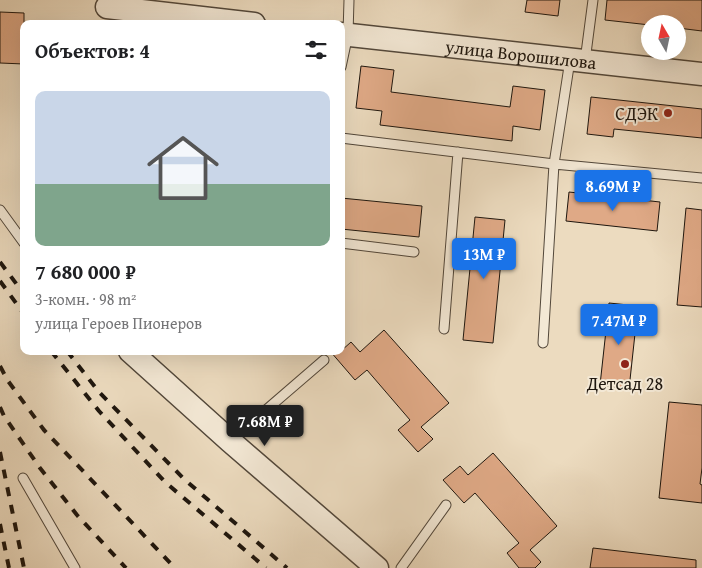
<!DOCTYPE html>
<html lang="ru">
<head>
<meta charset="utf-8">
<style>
  :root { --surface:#fff; --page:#f6f6f6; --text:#202124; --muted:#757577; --accent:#1a73e8 }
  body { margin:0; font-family:"Gentium Book Plus",serif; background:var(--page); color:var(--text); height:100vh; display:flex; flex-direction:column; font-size:19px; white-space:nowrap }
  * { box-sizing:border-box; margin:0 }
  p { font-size:16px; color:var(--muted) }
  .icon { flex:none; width:28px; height:28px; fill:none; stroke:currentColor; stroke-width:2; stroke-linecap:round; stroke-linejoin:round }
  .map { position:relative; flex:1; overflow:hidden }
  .sheet { position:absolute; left:20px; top:20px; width:325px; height:335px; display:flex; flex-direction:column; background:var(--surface); border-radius:10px; box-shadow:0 5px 20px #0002 }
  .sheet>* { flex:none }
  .needle { width:32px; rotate:351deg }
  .tools { position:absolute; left:641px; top:15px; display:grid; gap:10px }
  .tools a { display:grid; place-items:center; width:45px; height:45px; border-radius:50%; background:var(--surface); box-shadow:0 5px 20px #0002; font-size:25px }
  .price { position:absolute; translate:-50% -42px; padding:0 11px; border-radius:5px; background:var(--accent); color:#fff; font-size:16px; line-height:32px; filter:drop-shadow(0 1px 2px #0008) }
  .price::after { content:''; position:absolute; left:50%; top:30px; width:15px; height:11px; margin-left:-8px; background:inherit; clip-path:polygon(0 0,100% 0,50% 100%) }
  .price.on { background:#222; color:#fff }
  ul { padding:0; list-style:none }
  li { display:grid; align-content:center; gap:10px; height:265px; padding:0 15px }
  li span { display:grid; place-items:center; height:155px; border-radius:10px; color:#555 }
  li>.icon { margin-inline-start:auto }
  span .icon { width:90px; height:90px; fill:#fffc; stroke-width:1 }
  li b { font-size:21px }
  h2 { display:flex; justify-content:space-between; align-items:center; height:60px; padding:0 15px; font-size:21px }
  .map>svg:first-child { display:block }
  .building { fill:#dfa986; stroke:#1e160e }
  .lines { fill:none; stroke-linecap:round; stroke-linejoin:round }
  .service-casing { stroke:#52473a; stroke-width:11 }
  .tertiary-casing { stroke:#52473a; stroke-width:25 }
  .service { stroke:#f3e8d5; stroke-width:9 }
  .tertiary { stroke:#f3e8d5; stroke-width:22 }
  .rail { stroke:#1e160e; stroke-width:4; stroke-dasharray:9 9; stroke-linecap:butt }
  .poi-dot { fill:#8f2418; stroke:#f3e8d5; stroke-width:2 }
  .labels { text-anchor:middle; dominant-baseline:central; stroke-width:4; stroke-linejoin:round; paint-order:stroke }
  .street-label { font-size:18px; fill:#1e160e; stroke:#f3e8d5 }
  .poi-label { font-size:18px; fill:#1e160e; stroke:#f3e8d5; text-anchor:end }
</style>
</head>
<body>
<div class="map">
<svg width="702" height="568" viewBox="0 0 702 568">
  <rect width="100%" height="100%" fill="#ecdbbf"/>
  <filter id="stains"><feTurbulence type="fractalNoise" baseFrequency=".004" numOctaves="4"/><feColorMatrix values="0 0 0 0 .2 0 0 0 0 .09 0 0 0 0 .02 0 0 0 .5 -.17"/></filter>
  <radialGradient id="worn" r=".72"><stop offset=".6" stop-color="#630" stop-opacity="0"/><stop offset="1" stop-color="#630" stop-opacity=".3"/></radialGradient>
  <path class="building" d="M527,0H560L558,16L525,12Z
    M607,0H702V31L678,28V24H650V25L605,20Z
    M0,12L24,13V64L0,63Z
    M361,66L394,70L391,92L510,107L513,86L545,90L540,130L513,126L512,141L380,125L382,111L356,108Z
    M591,97L702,109V138L614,129L613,137L587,134Z
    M569,192L660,202L657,231L566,221Z
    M341,198L422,206L419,237L341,229Z
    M686,208L702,210V307L677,305Z
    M475,217L505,220L493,343L463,340Z
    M609,303L638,306L629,389L600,385Z
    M384,330L449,403L421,427L433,439L418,452L398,430L410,420L367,370L355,380L330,351H341L351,342L360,352Z
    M669,402L702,405V468L700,484L702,485V503L659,498Z
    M493,453L557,526L530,550L541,562L535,568H519L507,553L519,543L475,493L464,503L443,480L460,466L468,475Z
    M593,548L696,560V568H590Z"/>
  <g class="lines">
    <defs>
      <path id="service" d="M585,61L593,0
        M341,67L348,34L349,0
        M341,138L554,164L570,60
        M0,210L24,243
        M341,243L414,252
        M444,329L458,152
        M543,343L554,164L702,178
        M230,441L324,360
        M23,478L75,568
        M401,568L446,505"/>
      <g id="tertiary">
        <path d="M107,7L254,24"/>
        <path id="s1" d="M341,34L702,74"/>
        <path d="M130,351L230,441L377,568"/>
      </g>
    </defs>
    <use href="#service" class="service-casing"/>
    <use href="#tertiary" class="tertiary-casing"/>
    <use href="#service" class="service"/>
    <use href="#tertiary" class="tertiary"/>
    <path class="rail" d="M0,262L24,294
      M0,281L24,314
      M51,351L99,411L165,482L266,568
      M67,351L99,392L184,479L287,568
      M0,366L8,381L44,430L175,568
      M0,407L4,416L40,468L77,515L126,568
      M0,452L24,568
      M0,524L9,568"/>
  </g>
  <g class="poi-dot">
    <circle cx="668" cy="113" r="5"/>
    <circle cx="625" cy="364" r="5"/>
  </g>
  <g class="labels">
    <g class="street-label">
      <text stroke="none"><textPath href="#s1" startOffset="181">улица Ворошилова</textPath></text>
    </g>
    <g class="poi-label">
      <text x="658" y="113">СДЭК</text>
      <text x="625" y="383" text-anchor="middle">Детсад 28</text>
    </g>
  </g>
  <rect width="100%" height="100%" filter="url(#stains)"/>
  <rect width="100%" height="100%" fill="url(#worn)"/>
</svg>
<div class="tools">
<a><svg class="needle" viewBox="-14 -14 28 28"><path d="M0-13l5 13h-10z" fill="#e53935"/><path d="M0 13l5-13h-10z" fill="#757577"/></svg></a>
</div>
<b class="price" style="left:613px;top:212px">8.69M ₽</b>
<b class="price" style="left:484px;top:280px">13M ₽</b>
<b class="price" style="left:619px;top:346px">7.47M ₽</b>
<b class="price on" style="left:265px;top:447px">7.68M ₽</b>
<section class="sheet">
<h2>Объектов: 4<svg class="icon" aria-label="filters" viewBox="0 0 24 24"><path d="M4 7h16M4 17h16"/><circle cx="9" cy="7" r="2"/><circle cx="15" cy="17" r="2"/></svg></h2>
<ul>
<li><span style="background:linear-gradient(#c9d6e8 60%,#7fa58c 0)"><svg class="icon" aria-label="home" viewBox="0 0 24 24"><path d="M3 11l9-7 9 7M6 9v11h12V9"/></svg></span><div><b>7 680 000 ₽</b><p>3-комн. · 98 m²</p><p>улица Героев Пионеров</p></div></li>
</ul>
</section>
</div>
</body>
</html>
